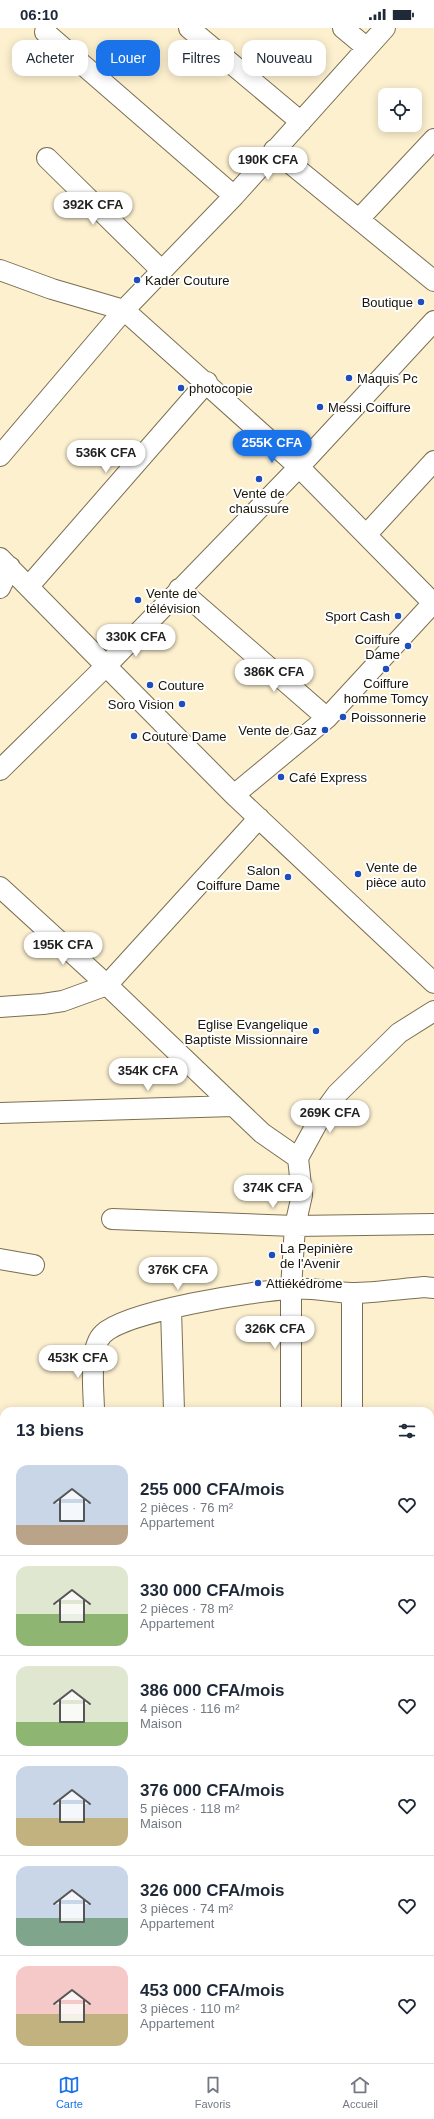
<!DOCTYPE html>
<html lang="fr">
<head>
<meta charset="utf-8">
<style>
  :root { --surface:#fff; --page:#f2f2f3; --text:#1f2937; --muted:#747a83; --line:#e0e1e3; --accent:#1a73e8 }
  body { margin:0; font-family:Arial,sans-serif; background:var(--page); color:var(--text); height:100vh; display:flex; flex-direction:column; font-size:15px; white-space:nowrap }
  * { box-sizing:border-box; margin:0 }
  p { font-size:13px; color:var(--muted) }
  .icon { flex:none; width:22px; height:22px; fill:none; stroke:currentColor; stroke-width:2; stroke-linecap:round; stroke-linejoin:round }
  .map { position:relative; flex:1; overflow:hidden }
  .panel { position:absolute; left:0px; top:1379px; width:434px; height:656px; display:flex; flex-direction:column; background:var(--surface); border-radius:12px 12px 0 0; box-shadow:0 2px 10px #0003 }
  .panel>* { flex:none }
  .banner { position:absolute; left:12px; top:12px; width:410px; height:36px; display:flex; gap:8px }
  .controls { position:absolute; left:378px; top:60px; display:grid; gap:8px }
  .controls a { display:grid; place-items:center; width:44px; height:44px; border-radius:8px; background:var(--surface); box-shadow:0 2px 10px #0003; font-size:20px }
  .price { position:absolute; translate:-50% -34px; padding:0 9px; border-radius:14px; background:#fff; color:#222; font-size:13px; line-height:26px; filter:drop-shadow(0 1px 2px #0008) }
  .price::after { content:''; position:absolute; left:50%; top:24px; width:12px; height:9px; margin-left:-6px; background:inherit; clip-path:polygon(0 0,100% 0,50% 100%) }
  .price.selected { background:var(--accent); color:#fff }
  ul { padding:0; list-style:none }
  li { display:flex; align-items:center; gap:12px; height:100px; padding:0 16px }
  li+li { border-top:1px solid var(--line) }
  li span { display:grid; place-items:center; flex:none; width:112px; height:80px; border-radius:12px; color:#555 }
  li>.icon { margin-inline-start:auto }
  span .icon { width:48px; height:48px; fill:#fffc; stroke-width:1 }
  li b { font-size:17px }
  h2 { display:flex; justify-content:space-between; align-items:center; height:48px; padding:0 16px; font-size:17px }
  .pill { padding:0 14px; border-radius:12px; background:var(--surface); box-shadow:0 2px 10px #0003; font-size:14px; line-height:36px }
  .pill.selected { background:var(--accent); color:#fff }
  .status { display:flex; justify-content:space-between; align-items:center; height:28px; padding:0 20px; background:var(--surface); direction:ltr }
  .status svg { height:11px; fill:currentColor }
  .menu { display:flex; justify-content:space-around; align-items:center; height:56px; border-top:1px solid var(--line); background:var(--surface); font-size:11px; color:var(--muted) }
  .menu a { display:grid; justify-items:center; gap:2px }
  .menu .selected { color:var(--accent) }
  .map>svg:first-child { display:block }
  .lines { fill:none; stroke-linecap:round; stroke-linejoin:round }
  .stream { stroke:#a3c4b1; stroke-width:4 }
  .minor-casing { stroke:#7a6f51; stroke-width:22 }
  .minor { stroke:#fff; stroke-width:20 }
  .poi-dot { fill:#1e4ebb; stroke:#fff; stroke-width:1.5 }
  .labels { text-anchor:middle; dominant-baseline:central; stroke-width:4; stroke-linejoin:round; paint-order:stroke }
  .poi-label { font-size:13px; fill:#181408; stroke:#fff; text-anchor:start }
</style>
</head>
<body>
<div class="status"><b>06:10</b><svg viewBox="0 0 49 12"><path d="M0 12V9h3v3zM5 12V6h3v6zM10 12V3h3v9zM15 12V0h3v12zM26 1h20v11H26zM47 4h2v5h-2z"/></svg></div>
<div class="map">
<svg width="434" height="2035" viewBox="0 0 434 2035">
  <rect width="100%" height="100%" fill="#fcf0cf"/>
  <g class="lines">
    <path class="stream" d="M430,1925L434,1923
      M0,2002L4,2001"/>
    <defs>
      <path id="minor" d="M189,0L301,94
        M343,0L367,20
        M45,4L234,168
        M274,122L434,253
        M47,130L162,243
        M359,191L434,111
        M0,242L52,261L124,282L299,439L433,575
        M434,293L299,439L106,638L234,767L434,955
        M0,428L124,282L234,168L385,0
        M366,507L434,433
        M0,530L106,638L0,742
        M29,558L207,354
        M0,560L10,539
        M179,561L327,690L234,767
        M327,690L434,574
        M259,790L107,957L262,1105L298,1130
        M0,859L107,957L63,973L43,976L0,979
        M0,1085L233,1078
        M112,1191L295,1198L434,1196
        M0,1231L34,1237
        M352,1265V1383
        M171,1281L174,1383
        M94,1383C94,1364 88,1320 103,1306C126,1283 254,1263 290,1261C310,1259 331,1264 351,1265C375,1265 400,1261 424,1259L434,1260
        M291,1383V1261L295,1198L302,1167L298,1130L321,1088L337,1066L399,1005L434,983
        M0,1460H4
        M430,1488H434
        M0,1625L4,1579
        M430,1888L434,1887"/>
    </defs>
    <use href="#minor" class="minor-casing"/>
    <use href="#minor" class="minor"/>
  </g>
  <g class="poi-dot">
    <circle cx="137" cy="252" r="4"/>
    <circle cx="421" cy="274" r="4"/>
    <circle cx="349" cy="350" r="4"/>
    <circle cx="181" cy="360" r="4"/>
    <circle cx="320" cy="379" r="4"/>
    <circle cx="259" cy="451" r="4"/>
    <circle cx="138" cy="572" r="4"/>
    <circle cx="398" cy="588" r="4"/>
    <circle cx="408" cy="618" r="4"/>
    <circle cx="386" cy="641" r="4"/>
    <circle cx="150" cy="657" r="4"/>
    <circle cx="182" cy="676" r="4"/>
    <circle cx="343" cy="689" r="4"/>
    <circle cx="325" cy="702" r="4"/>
    <circle cx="134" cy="708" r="4"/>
    <circle cx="281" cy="749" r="4"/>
    <circle cx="358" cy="846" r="4"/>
    <circle cx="288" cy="849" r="4"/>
    <circle cx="316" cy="1003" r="4"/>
    <circle cx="272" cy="1227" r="4"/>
    <circle cx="258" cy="1255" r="4"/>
  </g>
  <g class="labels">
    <g class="poi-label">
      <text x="145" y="252">Kader Couture</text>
      <text x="413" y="274" text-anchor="end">Boutique</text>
      <text x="357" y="350">Maquis Pc</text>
      <text x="189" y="360">photocopie</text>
      <text x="328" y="379">Messi Coiffure</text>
      <text x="259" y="465" text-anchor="middle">Vente de<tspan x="259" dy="15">chaussure</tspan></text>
      <text x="146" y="565">Vente de<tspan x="146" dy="15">télévision</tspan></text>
      <text x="390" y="588" text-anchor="end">Sport Cash</text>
      <text x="400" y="611" text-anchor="end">Coiffure<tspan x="400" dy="15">Dame</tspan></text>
      <text x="386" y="655" text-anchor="middle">Coiffure<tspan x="386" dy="15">homme Tomcy</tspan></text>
      <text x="158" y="657">Couture</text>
      <text x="174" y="676" text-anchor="end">Soro Vision</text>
      <text x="351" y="689">Poissonnerie</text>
      <text x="317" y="702" text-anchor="end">Vente de Gaz</text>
      <text x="142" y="708">Couture Dame</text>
      <text x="289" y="749">Café Express</text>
      <text x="366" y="839">Vente de<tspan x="366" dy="15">pièce auto</tspan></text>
      <text x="280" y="842" text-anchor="end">Salon<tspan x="280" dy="15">Coiffure Dame</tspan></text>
      <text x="308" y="996" text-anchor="end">Eglise Evangelique<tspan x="308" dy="15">Baptiste Missionnaire</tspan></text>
      <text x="280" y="1220">La Pepinière<tspan x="280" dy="15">de l'Avenir</tspan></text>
      <text x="266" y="1255">Attiékédrome</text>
    </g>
  </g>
</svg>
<div class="controls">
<a><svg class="icon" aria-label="locate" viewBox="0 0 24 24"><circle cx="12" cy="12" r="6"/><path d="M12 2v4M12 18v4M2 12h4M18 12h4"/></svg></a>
</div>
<b class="price" style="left:268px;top:153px">190K CFA</b>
<b class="price" style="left:93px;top:198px">392K CFA</b>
<b class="price selected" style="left:272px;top:436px">255K CFA</b>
<b class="price" style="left:106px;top:446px">536K CFA</b>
<b class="price" style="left:136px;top:630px">330K CFA</b>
<b class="price" style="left:274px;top:665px">386K CFA</b>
<b class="price" style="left:63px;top:938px">195K CFA</b>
<b class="price" style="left:148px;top:1064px">354K CFA</b>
<b class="price" style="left:330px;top:1106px">269K CFA</b>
<b class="price" style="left:273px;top:1181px">374K CFA</b>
<b class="price" style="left:178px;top:1263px">376K CFA</b>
<b class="price" style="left:275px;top:1322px">326K CFA</b>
<b class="price" style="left:78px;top:1351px">453K CFA</b>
<div class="banner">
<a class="pill">Acheter</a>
<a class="pill selected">Louer</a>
<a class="pill">Filtres</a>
<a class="pill">Nouveau</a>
</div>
<section class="panel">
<h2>13 biens<svg class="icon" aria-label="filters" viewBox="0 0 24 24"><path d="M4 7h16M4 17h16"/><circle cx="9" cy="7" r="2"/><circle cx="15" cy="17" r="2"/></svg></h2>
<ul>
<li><span style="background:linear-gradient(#c9d6e8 75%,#b9a48a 0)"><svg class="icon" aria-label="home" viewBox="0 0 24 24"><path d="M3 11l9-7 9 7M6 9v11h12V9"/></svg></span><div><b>255 000 CFA/mois</b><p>2 pièces · 76 m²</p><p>Appartement</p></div><svg class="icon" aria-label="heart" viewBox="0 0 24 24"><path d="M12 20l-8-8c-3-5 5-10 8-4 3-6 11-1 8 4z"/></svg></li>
<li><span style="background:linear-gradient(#dfe7d0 60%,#8fb573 0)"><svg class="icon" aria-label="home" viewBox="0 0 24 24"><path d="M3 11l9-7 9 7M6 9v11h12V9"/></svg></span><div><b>330 000 CFA/mois</b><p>2 pièces · 78 m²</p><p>Appartement</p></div><svg class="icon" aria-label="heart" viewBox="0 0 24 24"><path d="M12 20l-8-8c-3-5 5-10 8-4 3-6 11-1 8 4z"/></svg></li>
<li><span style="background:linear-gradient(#dfe7d0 70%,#8fb573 0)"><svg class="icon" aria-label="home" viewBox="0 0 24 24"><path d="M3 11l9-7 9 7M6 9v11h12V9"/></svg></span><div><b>386 000 CFA/mois</b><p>4 pièces · 116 m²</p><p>Maison</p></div><svg class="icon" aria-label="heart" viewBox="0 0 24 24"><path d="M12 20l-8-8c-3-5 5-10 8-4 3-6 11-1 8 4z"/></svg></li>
<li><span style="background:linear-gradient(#c9d6e8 65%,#c2b280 0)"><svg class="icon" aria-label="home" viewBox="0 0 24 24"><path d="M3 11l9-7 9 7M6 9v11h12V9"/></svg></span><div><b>376 000 CFA/mois</b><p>5 pièces · 118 m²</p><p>Maison</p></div><svg class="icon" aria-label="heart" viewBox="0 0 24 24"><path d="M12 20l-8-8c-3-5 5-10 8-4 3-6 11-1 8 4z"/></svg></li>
<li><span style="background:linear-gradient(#c9d6e8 65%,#7fa58c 0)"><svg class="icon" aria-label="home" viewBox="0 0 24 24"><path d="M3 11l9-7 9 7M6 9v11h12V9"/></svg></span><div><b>326 000 CFA/mois</b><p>3 pièces · 74 m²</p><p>Appartement</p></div><svg class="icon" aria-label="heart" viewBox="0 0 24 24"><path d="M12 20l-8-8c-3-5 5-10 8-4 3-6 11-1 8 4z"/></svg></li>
<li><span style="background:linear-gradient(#f6c9c9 60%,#c2b280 0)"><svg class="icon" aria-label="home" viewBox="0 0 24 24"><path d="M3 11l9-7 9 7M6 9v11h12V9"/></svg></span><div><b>453 000 CFA/mois</b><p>3 pièces · 110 m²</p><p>Appartement</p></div><svg class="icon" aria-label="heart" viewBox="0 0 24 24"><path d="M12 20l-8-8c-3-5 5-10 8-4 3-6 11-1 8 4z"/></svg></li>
</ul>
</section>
</div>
<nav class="menu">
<a class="selected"><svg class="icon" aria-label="map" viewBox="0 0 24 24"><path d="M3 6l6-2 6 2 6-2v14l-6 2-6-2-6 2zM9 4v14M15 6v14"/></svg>Carte</a>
<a><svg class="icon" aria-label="saved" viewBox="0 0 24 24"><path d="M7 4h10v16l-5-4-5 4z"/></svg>Favoris</a>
<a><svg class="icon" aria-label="home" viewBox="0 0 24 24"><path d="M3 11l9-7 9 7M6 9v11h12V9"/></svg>Accueil</a>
</nav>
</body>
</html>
